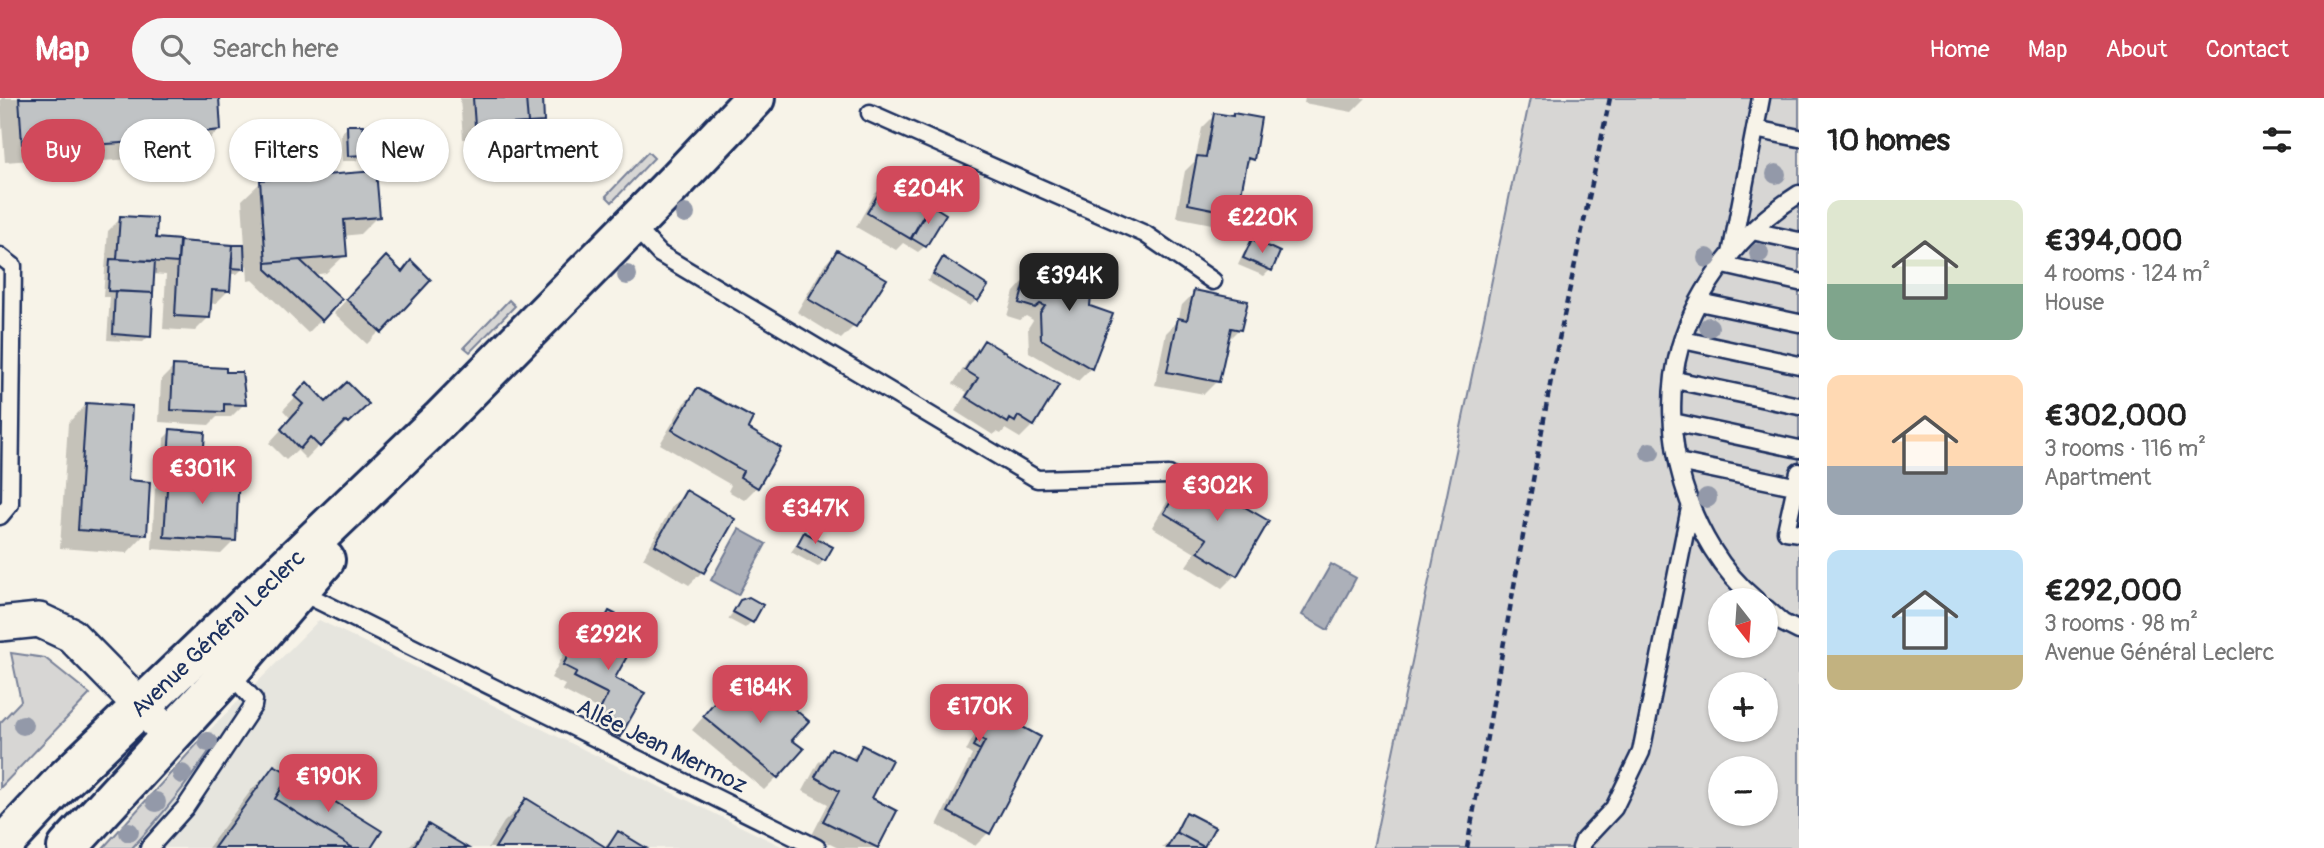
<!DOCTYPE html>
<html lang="en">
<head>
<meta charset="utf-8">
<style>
  :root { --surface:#fff; --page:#f6f6f6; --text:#222; --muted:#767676; --accent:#d1495b }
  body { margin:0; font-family:Pangolin,sans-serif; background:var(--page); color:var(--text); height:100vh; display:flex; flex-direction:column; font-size:26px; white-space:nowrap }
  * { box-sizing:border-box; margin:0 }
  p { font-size:23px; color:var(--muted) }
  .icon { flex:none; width:38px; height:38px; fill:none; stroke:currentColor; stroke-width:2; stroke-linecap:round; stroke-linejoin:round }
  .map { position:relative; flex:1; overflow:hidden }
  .details { display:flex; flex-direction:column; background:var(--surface); width:525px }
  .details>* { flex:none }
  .guide { position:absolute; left:21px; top:21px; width:665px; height:63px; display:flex; gap:14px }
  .needle { width:46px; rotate:163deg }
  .fabs { position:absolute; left:1708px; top:490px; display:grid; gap:14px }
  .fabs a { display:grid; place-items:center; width:70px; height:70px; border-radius:50%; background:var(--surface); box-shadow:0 2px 5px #0004; font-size:35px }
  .price { position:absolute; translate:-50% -60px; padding:0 16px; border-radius:14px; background:var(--accent); color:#fff; font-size:23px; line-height:46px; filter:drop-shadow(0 2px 4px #0008) }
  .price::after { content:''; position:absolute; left:50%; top:42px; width:21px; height:16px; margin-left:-10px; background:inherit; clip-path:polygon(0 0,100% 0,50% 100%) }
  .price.on { background:#222; color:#fff }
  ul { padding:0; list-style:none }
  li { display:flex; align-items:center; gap:21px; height:175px; padding:0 28px }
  li span { display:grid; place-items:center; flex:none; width:196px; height:140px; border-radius:14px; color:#555 }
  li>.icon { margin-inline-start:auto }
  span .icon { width:84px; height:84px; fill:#fffc; stroke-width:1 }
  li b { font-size:30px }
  h2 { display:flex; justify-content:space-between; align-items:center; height:84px; padding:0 28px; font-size:30px }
  .pill { padding:0 24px; border-radius:32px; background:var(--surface); box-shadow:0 2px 5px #0004; font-size:24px; line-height:63px }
  .pill.on { background:var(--accent); color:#fff }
  header { display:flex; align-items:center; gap:42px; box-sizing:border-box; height:98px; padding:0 35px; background:var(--accent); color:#fff }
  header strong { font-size:33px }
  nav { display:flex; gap:38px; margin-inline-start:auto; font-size:24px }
  .search { width:490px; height:63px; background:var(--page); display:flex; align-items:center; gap:18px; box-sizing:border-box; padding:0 24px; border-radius:38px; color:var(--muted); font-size:26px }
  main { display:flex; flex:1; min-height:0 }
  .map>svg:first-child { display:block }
  .built { fill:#e6e5de }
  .green { fill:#d7d6d4; stroke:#798299; stroke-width:2; fill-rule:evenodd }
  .water { fill:#acb0b9; stroke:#727c95; stroke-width:2 }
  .shadow { fill:#0003 }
  .building { fill:#c0c3c5; stroke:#1b2f5e; stroke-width:2 }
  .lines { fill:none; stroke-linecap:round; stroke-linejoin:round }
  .lane-casing { stroke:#1b2f5e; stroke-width:21 }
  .street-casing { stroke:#1b2f5e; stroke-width:38 }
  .secondary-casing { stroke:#1b2f5e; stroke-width:44 }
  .path { stroke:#1b2f5e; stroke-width:4.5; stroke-dasharray:7 5; stroke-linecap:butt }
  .lane { stroke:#f7f3e8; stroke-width:16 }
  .street { stroke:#f7f3e8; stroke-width:33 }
  .secondary { stroke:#f7f3e8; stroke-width:38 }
  .tree { fill:#9399a9 }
  .labels { text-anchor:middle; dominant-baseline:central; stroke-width:5; stroke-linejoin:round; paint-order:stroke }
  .street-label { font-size:23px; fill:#1b2f5e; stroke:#f7f3e8 }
</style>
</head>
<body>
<header>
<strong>Map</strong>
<div class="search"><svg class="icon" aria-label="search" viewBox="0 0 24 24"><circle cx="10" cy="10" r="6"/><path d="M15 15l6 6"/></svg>Search here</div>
<nav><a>Home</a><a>Map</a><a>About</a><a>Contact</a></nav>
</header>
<main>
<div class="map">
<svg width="1799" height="750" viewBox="0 0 1799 750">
  <rect width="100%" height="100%" fill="#f7f3e8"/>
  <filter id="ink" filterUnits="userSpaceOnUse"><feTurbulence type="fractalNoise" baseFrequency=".0143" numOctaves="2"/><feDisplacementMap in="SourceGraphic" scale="14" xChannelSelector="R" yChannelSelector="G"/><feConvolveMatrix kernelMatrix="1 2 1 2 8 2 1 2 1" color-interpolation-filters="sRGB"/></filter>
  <g filter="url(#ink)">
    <path class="built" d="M319,522L785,750H103L207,635Z"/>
    <path class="green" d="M1530,0H1799V750H1373ZM1720,502H1766V548H1720ZM1720,586H1766V632H1720ZM1720,670H1766V716H1720Z
      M648,54L654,60L612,104L606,98Z
      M509,202L515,208L470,254L464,249Z
      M11,555L45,560L90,596L0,690V625L21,603Z
      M207,635L217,641C192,681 164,715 132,750H103Z"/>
    <path class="water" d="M739,431L766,446L738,497L711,482Z
      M1331,466L1356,480L1328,532L1302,517Z"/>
    <path class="shadow" d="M2,0H217L219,32L200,50L167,53L161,59L45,67V61L5,64L0,2Z
      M460,0H541L543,23L536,30H520L513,37L463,41Z
      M1305,0H1366L1352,14L1304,5Z
      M1215,17L1231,19L1233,17L1252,61L1244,69L1235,115L1222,128L1176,119L1185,73L1195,63L1202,30Z
      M348,29L362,56L356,63H342L341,35Z
      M261,84L378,118L360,136L343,138L345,157L326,175L313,177L339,202L321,222L308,235L253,182L248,183L247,167L237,176H229L228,193L215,206L209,205L208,220L195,233L163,231L166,177L152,176L149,238L143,244L107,242L110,199H103L108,133L121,120L154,142L245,148L242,102Z
      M887,84L925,148L918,154L903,145L896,152L856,129L874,97Z
      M1252,143L1270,172L1264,178L1238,167L1246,150Z
      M837,154L884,182L854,228L841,241L797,214L824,167Z
      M943,161L976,202L970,208L927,183Z
      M1061,169L1089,209L1111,217L1091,270L1078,283L1029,254L1028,230L1033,222L1026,218L1020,222L1007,218L1014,194L1027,180L1048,183Z
      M373,173L401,175L380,233L367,246L334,215Z
      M1195,194L1239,231L1225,245L1217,283L1204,296L1155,287L1166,235L1178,223L1182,207Z
      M985,244L1033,327L1020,340L1005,331L1001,336L997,334L993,337L955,313L967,294L953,286L972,257Z
      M174,269L244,306L231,319H217L209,327L159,324L161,282Z
      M307,287L326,307L366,306L335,337L332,334L306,361L297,352L286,362L269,345L291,321L283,312Z
      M697,292L757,389L744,402L728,393L731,387L660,346L684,305Z
      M86,307L127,384L145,436L127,455L60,450L68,325Z
      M171,333L201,362L195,369L163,367L164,340Z
      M205,373L234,443L221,456L152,451L155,390L169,377L199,379Z
      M1188,378L1267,424L1235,477L1222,490L1186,468L1195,455L1152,429L1175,391Z
      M686,394L702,474L689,487L643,460L673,407Z
      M804,436L824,462L818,469L791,454Z
      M741,503L751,524L745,530L728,521Z
      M609,515L618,527L612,581L619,638L606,651L581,639L596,610L562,592L565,587L551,580L566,552L579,539L588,543L596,528Z
      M1001,599L1016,628L988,735L975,748L937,727L972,657L966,653L988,612Z
      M717,603L790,642L777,679L764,692L692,632Z
      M862,649L869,701L895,714L876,750H838L812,737L828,706L803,693L818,665L831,652L850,662Z
      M275,669L369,750H208L252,691Z
      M527,702L604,750L618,735L642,750H488L504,724Z
      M1186,716L1202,750H1162L1170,743L1180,723Z
      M429,728L465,750H407Z"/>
    <path class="building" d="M19,0H219L221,32L181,36V41L62,49V44L22,46Z
      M473,0H526L528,25L475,28Z
      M526,0H543L544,24L528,25Z
      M1214,15L1233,18V15L1261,20L1254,62L1248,60L1237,116L1188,106L1197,58L1206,59Z
      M347,27H363L364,57L348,58Z
      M376,73L380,119L344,122L347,158L266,165L260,82Z
      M887,82L931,106L911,141L867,115Z
      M930,106L946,116L926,149L911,140Z
      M120,118L157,120L156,140L180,142L178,165L117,161Z
      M1252,141L1280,154L1272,173L1243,160Z
      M179,143L233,147L230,193L212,192L210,220L175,218Z
      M233,147H244L245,171L231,170Z
      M837,152L887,181L856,229L808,201Z
      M386,158L402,174L411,162L431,182L382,235L346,201Z
      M943,159L988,188L978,203L933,176Z
      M110,161L155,163L153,195L108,193Z
      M300,162L342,201L322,223L266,171V165Z
      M1060,167L1093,174L1090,208L1113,216L1092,271L1041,241L1040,215L1045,208L1040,206L1035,210L1019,205L1027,178L1055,184Z
      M1194,192L1248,203L1241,232L1231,230L1219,284L1167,274L1178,220L1187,222Z
      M115,193L153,195L151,239L113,236Z
      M984,242L1059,287L1034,328L1018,318L1015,324L1010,321L1008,325L966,299L978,280L965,272Z
      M173,267L226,270V274H242L246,307L224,306V314L171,312Z
      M307,284L326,304L347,284L369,306L349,325L346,323L320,349L310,339L300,351L281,331L303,306L294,298Z
      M697,290L753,320L748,330L781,350L758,390L740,379L743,373L672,332Z
      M86,305L132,308L128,382L150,384L147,437L78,432Z
      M170,331L205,334L203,363L168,361Z
      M204,371L239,374L236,443L164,439L168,375L204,377Z
      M1188,376L1269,423L1237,478L1198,454L1207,441L1164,415Z
      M686,392L735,421L704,475L655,447Z
      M804,434L833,449L825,463L797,447Z
      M749,499L763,507L753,525L733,514L740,502Z
      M609,513L623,520L620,527L639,537L615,580L645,595L620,639L593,626L608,596L574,579L577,574L563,567L579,537L593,543Z
      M743,571L753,577L731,605L720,597Z
      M753,577L809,623L792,642L804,651L778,680L703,618L720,597L731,605Z
      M1001,597L1028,611L1019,627L1041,639L990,736L948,714L985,643L978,639Z
      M978,639L985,643L980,652L973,648Z
      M862,647L892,662L872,700L897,713L878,750L823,723L839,693L815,679L831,650L855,662Z
      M274,667L290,676L275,701L353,750H214Z
      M290,676L382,733L371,750H353L275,701Z
      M526,700L607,750L618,733L646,750H495Z
      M1186,714L1215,729L1204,749L1176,734Z
      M428,726L468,750H413Z
      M1176,734L1204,749V750H1167Z"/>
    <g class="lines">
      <defs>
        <path id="lane" d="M870,15L1145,136L1213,183
          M1755,31L1799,40
          M633,127L660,156L1037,381L1169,377
          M1752,133L1799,143
          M1731,156L1761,0
          M0,158L13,168L10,406L0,418
          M1724,167L1799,184
          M1699,204L1799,225
          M1683,242L1799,267
          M1675,282L1799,308
          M1673,324L1799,351
          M1678,364L1799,389
          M1799,374L1786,433L1799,435
          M299,493L817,750
          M1756,502C1688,446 1656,334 1680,249C1698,187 1745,130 1799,96
          M1766,510L1783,525L1799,533
          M149,750L185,710L253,608L254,602L229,574
          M1581,750L1584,742L1614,710L1641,654L1690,410"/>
        <path id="street" d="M0,526L39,522L71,537L170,638"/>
        <g id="secondary">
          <path id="s1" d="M0,750L63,683L440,322L679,80L755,0"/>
          <path d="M67,750L229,574L325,462"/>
        </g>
      </defs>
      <use href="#lane" class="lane-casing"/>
      <use href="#street" class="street-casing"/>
      <use href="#secondary" class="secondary-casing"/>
      <path class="path" d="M1467,750L1554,265L1610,0"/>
      <use href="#lane" class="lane"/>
      <use href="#street" class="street"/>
      <use href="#secondary" class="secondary"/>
    </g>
    <g class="tree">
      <circle cx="1776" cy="76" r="10"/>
      <circle cx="685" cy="116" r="10"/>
      <circle cx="1759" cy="155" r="10"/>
      <circle cx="1707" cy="160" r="10"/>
      <circle cx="627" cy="177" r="10"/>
      <circle cx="1709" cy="229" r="10"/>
      <circle cx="1650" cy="354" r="10"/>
      <circle cx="1707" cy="400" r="10"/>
      <circle cx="23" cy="627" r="10"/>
      <circle cx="208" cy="644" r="10"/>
      <circle cx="182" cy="676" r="10"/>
      <circle cx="156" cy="704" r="10"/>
      <circle cx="129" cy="734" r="10"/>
    </g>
  </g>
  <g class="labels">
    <g class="street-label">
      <text stroke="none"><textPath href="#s1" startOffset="306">Avenue Général Leclerc</textPath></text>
      <text transform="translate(662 648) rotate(26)">Allée Jean Mermoz</text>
    </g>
  </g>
</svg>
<div class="fabs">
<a><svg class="needle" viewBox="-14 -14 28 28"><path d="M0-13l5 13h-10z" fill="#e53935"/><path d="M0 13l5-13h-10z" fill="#767676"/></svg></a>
<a>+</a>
<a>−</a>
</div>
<b class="price" style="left:928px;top:128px">€204K</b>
<b class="price" style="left:1262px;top:157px">€220K</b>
<b class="price on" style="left:1069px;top:215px">€394K</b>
<b class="price" style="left:202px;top:408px">€301K</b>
<b class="price" style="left:1217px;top:425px">€302K</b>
<b class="price" style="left:815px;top:448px">€347K</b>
<b class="price" style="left:608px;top:574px">€292K</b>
<b class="price" style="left:760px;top:627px">€184K</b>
<b class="price" style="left:979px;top:646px">€170K</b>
<b class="price" style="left:328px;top:716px">€190K</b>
<div class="guide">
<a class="pill on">Buy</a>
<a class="pill">Rent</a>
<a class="pill">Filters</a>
<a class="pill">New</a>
<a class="pill">Apartment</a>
</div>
</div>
<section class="details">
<h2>10 homes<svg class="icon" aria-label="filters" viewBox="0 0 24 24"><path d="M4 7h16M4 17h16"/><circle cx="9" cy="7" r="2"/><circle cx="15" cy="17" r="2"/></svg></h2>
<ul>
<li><span style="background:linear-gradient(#dfe7d0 60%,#7fa58c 0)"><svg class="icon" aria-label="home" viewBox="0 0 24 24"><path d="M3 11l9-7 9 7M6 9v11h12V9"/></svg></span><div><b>€394,000</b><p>4 rooms · 124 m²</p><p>House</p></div></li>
<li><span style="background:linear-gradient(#ffd9b3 65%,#9aa5b1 0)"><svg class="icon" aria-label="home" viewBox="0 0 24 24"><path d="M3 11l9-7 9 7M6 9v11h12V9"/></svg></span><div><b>€302,000</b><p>3 rooms · 116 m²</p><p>Apartment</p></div></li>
<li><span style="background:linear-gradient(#bfe0f5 75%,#c2b280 0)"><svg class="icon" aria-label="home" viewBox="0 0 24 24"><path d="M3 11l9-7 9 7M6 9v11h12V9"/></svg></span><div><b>€292,000</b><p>3 rooms · 98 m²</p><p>Avenue Général Leclerc</p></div></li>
</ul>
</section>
</main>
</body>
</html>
